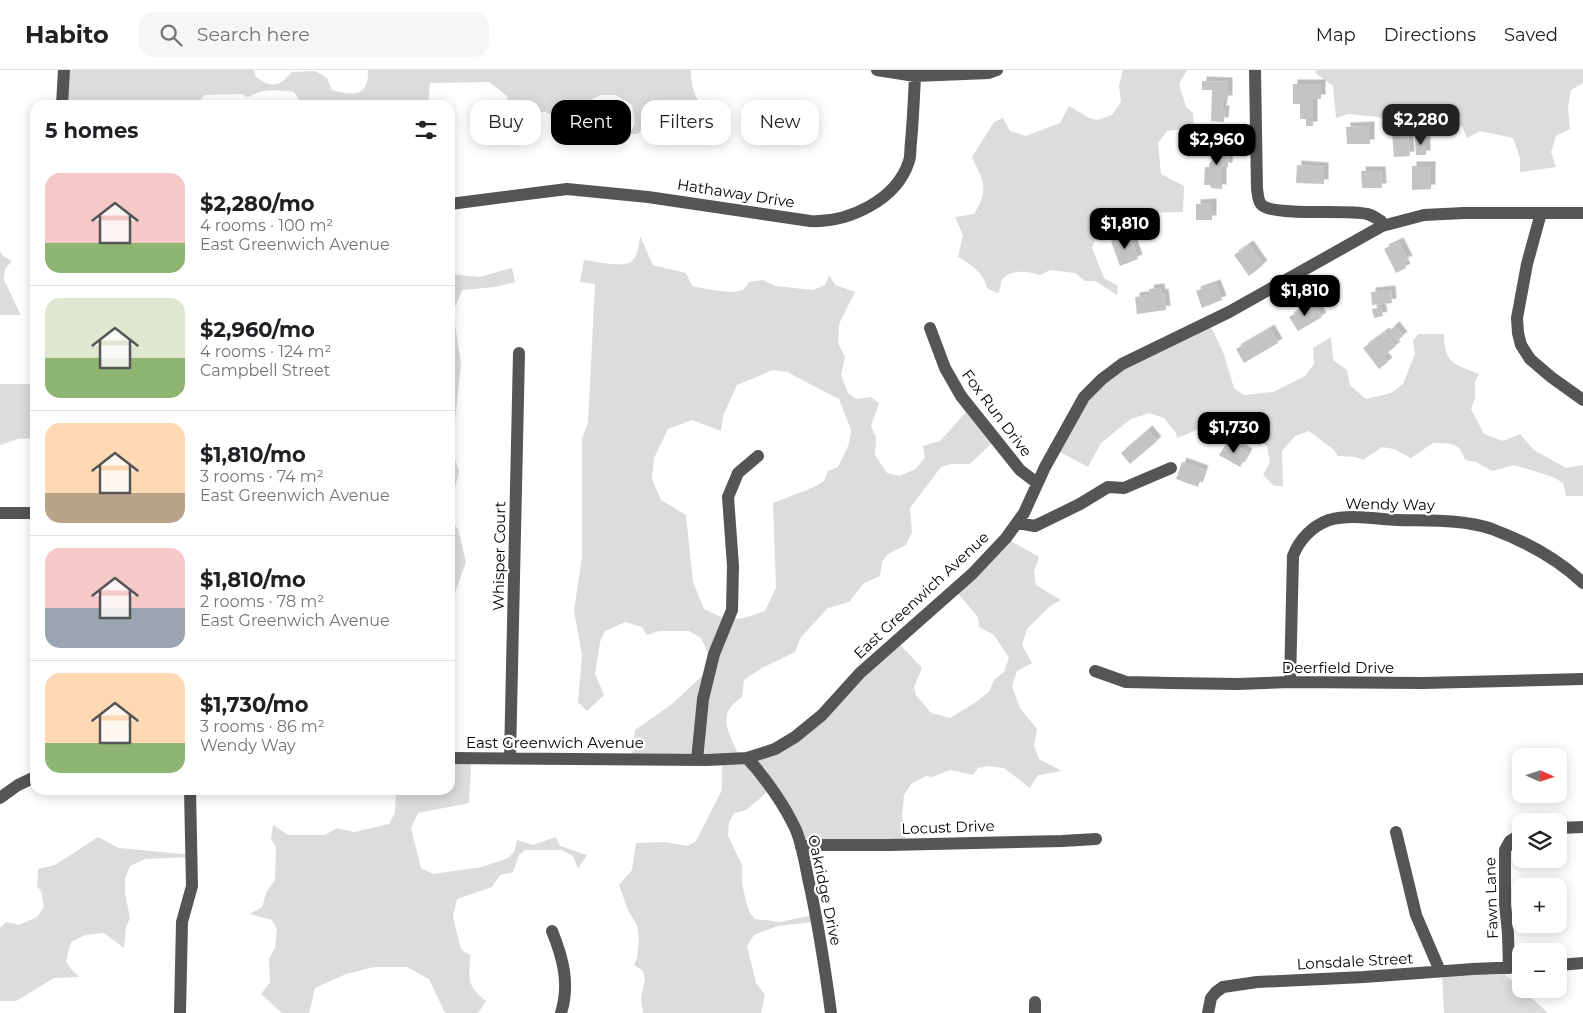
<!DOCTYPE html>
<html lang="en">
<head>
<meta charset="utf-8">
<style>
  :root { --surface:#fff; --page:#f6f6f6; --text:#202124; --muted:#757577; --line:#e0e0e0; --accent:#000 }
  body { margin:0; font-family:Montserrat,sans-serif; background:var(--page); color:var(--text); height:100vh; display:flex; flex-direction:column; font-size:19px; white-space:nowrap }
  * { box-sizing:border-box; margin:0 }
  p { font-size:16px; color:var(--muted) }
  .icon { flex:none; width:28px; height:28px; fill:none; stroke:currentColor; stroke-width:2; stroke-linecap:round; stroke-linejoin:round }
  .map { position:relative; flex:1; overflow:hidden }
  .side { position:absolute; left:30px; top:30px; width:425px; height:695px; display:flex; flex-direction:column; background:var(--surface); border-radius:15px; box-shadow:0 2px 12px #0003 }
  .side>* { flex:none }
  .hud { position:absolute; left:470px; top:30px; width:475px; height:45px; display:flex; gap:10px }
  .needle { width:32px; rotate:93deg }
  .fabs { position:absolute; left:1512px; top:678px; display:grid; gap:10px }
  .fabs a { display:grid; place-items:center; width:55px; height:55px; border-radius:10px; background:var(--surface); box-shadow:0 2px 12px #0003; font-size:25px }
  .price { position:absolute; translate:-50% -42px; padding:0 11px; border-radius:10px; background:var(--accent); color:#fff; font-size:16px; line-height:32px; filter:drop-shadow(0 1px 2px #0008) }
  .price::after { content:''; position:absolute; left:50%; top:30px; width:15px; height:11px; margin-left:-8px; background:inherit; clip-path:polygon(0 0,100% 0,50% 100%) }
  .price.active { background:#222; color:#fff }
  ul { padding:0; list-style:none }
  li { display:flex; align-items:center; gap:15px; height:125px; padding:0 15px }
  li+li { border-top:1px solid var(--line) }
  li span { display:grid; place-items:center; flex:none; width:140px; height:100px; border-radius:15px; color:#555 }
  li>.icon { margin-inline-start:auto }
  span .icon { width:60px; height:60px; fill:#fffc; stroke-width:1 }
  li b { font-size:21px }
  h2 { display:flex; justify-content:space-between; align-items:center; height:60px; padding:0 15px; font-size:21px }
  .pill { padding:0 18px; border-radius:15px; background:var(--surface); box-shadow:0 2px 12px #0003; font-size:18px; line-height:45px }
  .pill.active { background:var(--accent); color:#fff }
  header { display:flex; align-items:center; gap:30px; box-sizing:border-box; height:70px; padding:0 25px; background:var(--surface); border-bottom:1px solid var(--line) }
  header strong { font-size:24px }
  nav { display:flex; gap:28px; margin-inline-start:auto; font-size:18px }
  .search { width:350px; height:45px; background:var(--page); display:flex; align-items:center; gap:12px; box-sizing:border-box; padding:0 18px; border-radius:15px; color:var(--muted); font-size:19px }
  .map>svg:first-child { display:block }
  .green { fill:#dcdcdc; fill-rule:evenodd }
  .building { fill:#c4c4c4; filter:url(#shadow) }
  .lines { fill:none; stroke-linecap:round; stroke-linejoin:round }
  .minor { stroke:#555; stroke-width:12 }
  .labels { text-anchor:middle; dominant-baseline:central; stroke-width:4.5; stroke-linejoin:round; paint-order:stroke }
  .street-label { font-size:15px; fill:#000; stroke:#fff }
</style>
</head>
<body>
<header>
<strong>Habito</strong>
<div class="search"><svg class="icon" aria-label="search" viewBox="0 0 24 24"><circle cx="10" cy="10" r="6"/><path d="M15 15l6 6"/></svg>Search here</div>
<nav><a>Map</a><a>Directions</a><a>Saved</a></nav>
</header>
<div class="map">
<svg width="1583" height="943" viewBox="0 0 1583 943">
  <defs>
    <filter id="shadow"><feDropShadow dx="4.5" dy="-4.5" stdDeviation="0" flood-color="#0004"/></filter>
  </defs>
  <rect width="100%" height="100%" fill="#fff"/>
  <path class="green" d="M68,0H254L256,7C272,19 280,16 292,2L315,1L327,8L332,20C343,23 363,29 367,12C368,9 368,4 368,0H691C691,14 695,34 709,41C713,43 717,44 721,45L720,51C701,53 697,51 689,70L681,67L680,61C669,53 656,52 644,56L638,64H630L635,53L632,35L616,25H601L590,30L580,47L567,57L558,54L554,46L545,42L528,43L518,53H510L507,26L489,12L430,13L428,35H303L294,22C276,20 265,18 248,27L241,24L204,25L197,35H66Z
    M1123,0H1187L1179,14L1186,37L1193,43L1194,58L1167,61L1158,73L1161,104L1184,116L1183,142L1146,143L1097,164L1092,178L1104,208L1118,216L1117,225L1095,211H1085L1075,203L1050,200L1040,205C1030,201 1008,199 1002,210C1001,213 1000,218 999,222L997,223L987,218C984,203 971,194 958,187L963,165L955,147L974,144C990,119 983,111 972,87L994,52L1003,48L1010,61L1026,66L1060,53L1069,36L1089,48L1097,50L1112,45L1121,32L1119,16Z
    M1319,0H1583V13L1571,20L1568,37L1570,59L1556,66L1551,82L1556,97L1520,102V88L1513,68L1480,61L1467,68L1462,56L1449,52L1448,45L1434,34L1419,36L1414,47H1390L1385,50L1379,47L1348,44L1336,48L1333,16L1314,2Z
    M640,166L653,195L686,203L692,216C703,218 734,226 744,219C746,217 747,215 749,212L763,210L775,216L813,220L825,215L829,205L835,215L855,222L839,254L838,273L845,287L841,305L848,323L856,329L871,327L879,333L871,356L876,367L875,385L887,403L899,406L916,399L925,387L923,376L940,371L966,342L994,371L970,394H951L941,397L910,438L912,462L906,475L888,484L882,492L880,506L864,513L849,532L828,538L801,567L795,582L762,598L744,610L742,627C715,645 729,662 739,686L777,678L897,571L922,598L914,617L916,625L931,643L950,648L976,632L989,622L994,610L1004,602L1009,588L994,565L979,557L978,547L955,520L1004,467L1039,487L1034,501L1036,515L1061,530L1050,536L1027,559L1022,575L1032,593L1017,601L1012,616L1020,638L1037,659L1034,676L1039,689L1062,701L1038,705L1030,718L1004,698L987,696L978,698L973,705L950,700L932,707L926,706L911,714L904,725L902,745L906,774L805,777L771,719L746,740L734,743L729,752L728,766L742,795V813L746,832L750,843L755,849L780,852L812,845L813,852L778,856L754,865L747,876L756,913L765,925L761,943H643L641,928L645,909L643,901L634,895L637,888L639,868L637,855L628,840L619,815L632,800L636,773L665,772L687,776L696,771L722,720V690L632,687L635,660L672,634L703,605L709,585L701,568L689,561H659L647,565L642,557L625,552L605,561L600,572L595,604L604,625L587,641L578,632L582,585L574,541L582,486V368L588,353L595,214L580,212L584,190C594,191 623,198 631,192C638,186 639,175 640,166ZM773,300L787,302L839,329L851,360L849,374L838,397L828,401L824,411L812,418L773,433L776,518L765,541C736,551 732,553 704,539L693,512L686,445L661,430L652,409L654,388L668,359L692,350L721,361L723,346L737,315Z
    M0,181L3,186L12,191L5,199L4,210L21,245H0Z
    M512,198L515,212L495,217L462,220L453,242L461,293L452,379L459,402L450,437V204L479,207Z
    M1209,253L1223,282L1234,318L1244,325L1273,322L1305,306L1314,294L1313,278L1331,267L1333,290L1347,300L1350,315L1366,329L1391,323L1403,314L1415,284L1413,271L1418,264H1444C1445,295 1453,293 1479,304L1475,312V328L1471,339L1484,364L1503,371L1520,364L1534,380L1566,398L1583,395V426H1566L1563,413L1553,407L1514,395L1492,401L1476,392L1465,390C1459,371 1451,374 1433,373L1411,388L1394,379L1382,377L1363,390L1356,387L1338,386L1333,379L1309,361L1295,366L1282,381L1283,416H1274L1263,405L1270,392L1267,376L1231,355H1209L1177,368L1176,363L1164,348L1149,343L1131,349L1101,373L1088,397L1060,382L1057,377L1102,308Z
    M35,312V368L18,369L0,375V314H31Z
    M450,449L458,459L466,492L450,537V489L454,486L450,461Z
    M450,688H469L471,696L469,733L418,743L411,758L421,798L433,804L482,797L508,788L514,782L517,770L533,775L556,767L560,776L587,785L578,799L573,786L562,780H525L519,785L513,802L500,805L492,817L457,829L453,847L460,876L462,880L470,885C470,910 465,914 486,931L478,943H445L429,909L407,897H374L346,904L315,918L309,943H282L261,924L270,912L269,889L275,878L277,859L272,850L250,844L262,837L267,821L275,810L276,777L271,769L273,755L288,765H325L337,758L354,762L389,754L395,743L396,720H450Z
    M98,767L119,778L193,785L191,787L145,789L130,796L125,809V823L130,848L126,857L124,878L104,863L85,865L71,872L66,891L70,898L79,907L54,908L16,931H0V858L6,852L19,855L37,847L44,837L41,821L37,816L38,799L55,795Z
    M1498,898L1548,943H1444L1442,903Z"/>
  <path class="building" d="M1202,11L1228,12V30H1223L1222,40H1225L1224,52L1211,51L1212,20H1202Z
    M1293,14H1321V29H1313V56H1306V49H1300V34H1293Z
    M1370,56V74H1347L1346,57Z
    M1408,62L1410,86L1394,87L1392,63Z
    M1426,67V85H1416L1415,68Z
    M1212,74L1229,75L1228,97H1222V119L1211,118L1210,115H1204L1205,97H1211Z
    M1297,95L1324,97V114L1296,113Z
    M1412,96H1431V119L1412,120Z
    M1361,101H1381L1382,118H1362Z
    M1212,133V150H1196V134Z
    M1130,165L1138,189L1120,196L1111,171Z
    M1399,172L1408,190L1403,192L1406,198L1396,203L1384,179Z
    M1249,175L1263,195L1249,206L1234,185Z
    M1216,214L1222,230L1202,238L1196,221Z
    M1160,218L1161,224L1164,223L1166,240L1137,244L1135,227L1150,225L1149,219Z
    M1391,220L1392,233L1372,235L1371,222Z
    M1313,233L1322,247L1298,261L1289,247Z
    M1381,237L1383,246L1374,248L1372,239Z
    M1395,256L1403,266L1397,271L1389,261Z
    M1270,259L1278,273L1244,293L1236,279Z
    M1385,262L1396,276L1383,286L1388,292L1379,299L1363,278Z
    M1148,360L1157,371L1130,394L1121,383Z
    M1228,371L1248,383L1240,397L1219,385Z
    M1182,392L1204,400L1198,417L1176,409Z"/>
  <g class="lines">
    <path class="minor" d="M877,0L915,6L989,3L997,0
      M1255,0L1257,119C1258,124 1258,131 1261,134C1270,147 1348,139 1367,144C1372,145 1376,148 1381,151L1382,156
      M62,35L64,0
      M450,134L567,119L648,127L810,151C848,153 897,130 909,91C911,85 910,78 911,72C913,50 914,28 915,6
      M1541,143L1527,194L1517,248L1518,263L1521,275L1530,289L1551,307L1583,330
      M930,258L945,298L961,326L1020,400L1037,413
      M0,443H35
      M1017,453L1035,456L1080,434L1108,417L1124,418L1171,398
      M1095,601L1126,612L1172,613L1238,614L1290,612L1423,613L1583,609
      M1290,612L1293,486C1299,470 1312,456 1329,450C1350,444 1376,449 1397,450C1429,451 1462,449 1492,459C1524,471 1558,489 1583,513
      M450,688L707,690L747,688L775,679L795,667L822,645L860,603L972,504L1006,468L1024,443L1045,397L1084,327L1102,309L1122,294L1229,242L1382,156L1424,145L1464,143H1583
      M510,688L519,283
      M747,688C765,707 785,736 796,760C802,775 805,792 808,808C818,852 825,898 831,943
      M697,690L703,629L714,584L732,540L733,496L728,427L738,403L758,386
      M0,728L18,715L35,707
      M1559,758L1583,757
      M1396,762L1416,845L1440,901
      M801,777L814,775H889L1062,771L1096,769
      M552,861C563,888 570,914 561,943
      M1559,895L1583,893
      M1509,898L1508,864L1505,834V780L1510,771L1521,764
      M1035,932V943
      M180,943L182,852L192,816L190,720
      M1208,943L1211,928L1216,922L1223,917L1257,912L1364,907L1473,899L1521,897"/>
  </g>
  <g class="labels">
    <g class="street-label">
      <text transform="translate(736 123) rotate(9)">Hathaway Drive</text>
      <text transform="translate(997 343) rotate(53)">Fox Run Drive</text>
      <text transform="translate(1390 434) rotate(1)">Wendy Way</text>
      <text transform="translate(499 486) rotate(-89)">Whisper Court</text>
      <text transform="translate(921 525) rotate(-43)">East Greenwich Avenue</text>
      <text x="1338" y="597">Deerfield Drive</text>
      <text x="555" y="672">East Greenwich Avenue</text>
      <text transform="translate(948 757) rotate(-2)">Locust Drive</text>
      <text transform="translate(825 820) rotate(78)">Oakridge Drive</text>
      <text transform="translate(1491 828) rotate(-92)">Fawn Lane</text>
      <text transform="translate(1355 891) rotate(-3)">Lonsdale Street</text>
    </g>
  </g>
</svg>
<div class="fabs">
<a><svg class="needle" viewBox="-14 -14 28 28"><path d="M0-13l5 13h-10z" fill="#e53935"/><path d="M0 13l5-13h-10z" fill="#757577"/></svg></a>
<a><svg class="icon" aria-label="layers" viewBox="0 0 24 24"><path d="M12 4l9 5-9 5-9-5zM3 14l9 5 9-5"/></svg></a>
<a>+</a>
<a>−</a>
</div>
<b class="price active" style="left:1421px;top:76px">$2,280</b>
<b class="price" style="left:1217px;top:96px">$2,960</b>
<b class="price" style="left:1125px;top:180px">$1,810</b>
<b class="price" style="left:1305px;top:247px">$1,810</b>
<b class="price" style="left:1234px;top:384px">$1,730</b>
<div class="hud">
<a class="pill">Buy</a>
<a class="pill active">Rent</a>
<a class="pill">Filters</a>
<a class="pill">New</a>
</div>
<section class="side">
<h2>5 homes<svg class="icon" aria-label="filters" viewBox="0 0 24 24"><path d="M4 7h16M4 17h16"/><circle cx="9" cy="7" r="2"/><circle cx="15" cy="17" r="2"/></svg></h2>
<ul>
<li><span style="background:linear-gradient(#f6c9c9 70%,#8fb573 0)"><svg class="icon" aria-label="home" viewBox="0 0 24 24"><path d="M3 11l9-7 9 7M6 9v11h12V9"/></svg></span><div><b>$2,280/mo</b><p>4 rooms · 100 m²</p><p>East Greenwich Avenue</p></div></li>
<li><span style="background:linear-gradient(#dfe7d0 60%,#8fb573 0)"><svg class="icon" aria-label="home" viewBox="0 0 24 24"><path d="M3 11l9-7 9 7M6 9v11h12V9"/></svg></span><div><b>$2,960/mo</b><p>4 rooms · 124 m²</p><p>Campbell Street</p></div></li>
<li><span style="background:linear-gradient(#ffd9b3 70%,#b9a48a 0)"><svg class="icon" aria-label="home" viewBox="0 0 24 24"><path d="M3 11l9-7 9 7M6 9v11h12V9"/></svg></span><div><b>$1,810/mo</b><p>3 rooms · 74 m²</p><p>East Greenwich Avenue</p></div></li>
<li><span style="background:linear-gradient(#f6c9c9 60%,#9aa5b1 0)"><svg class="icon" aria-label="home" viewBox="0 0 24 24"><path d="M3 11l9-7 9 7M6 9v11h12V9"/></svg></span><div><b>$1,810/mo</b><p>2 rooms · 78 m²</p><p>East Greenwich Avenue</p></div></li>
<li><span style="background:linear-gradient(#ffd9b3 70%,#8fb573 0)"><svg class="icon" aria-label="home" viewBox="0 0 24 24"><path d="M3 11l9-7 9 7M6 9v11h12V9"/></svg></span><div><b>$1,730/mo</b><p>3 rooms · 86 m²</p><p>Wendy Way</p></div></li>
</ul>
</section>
</div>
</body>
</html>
